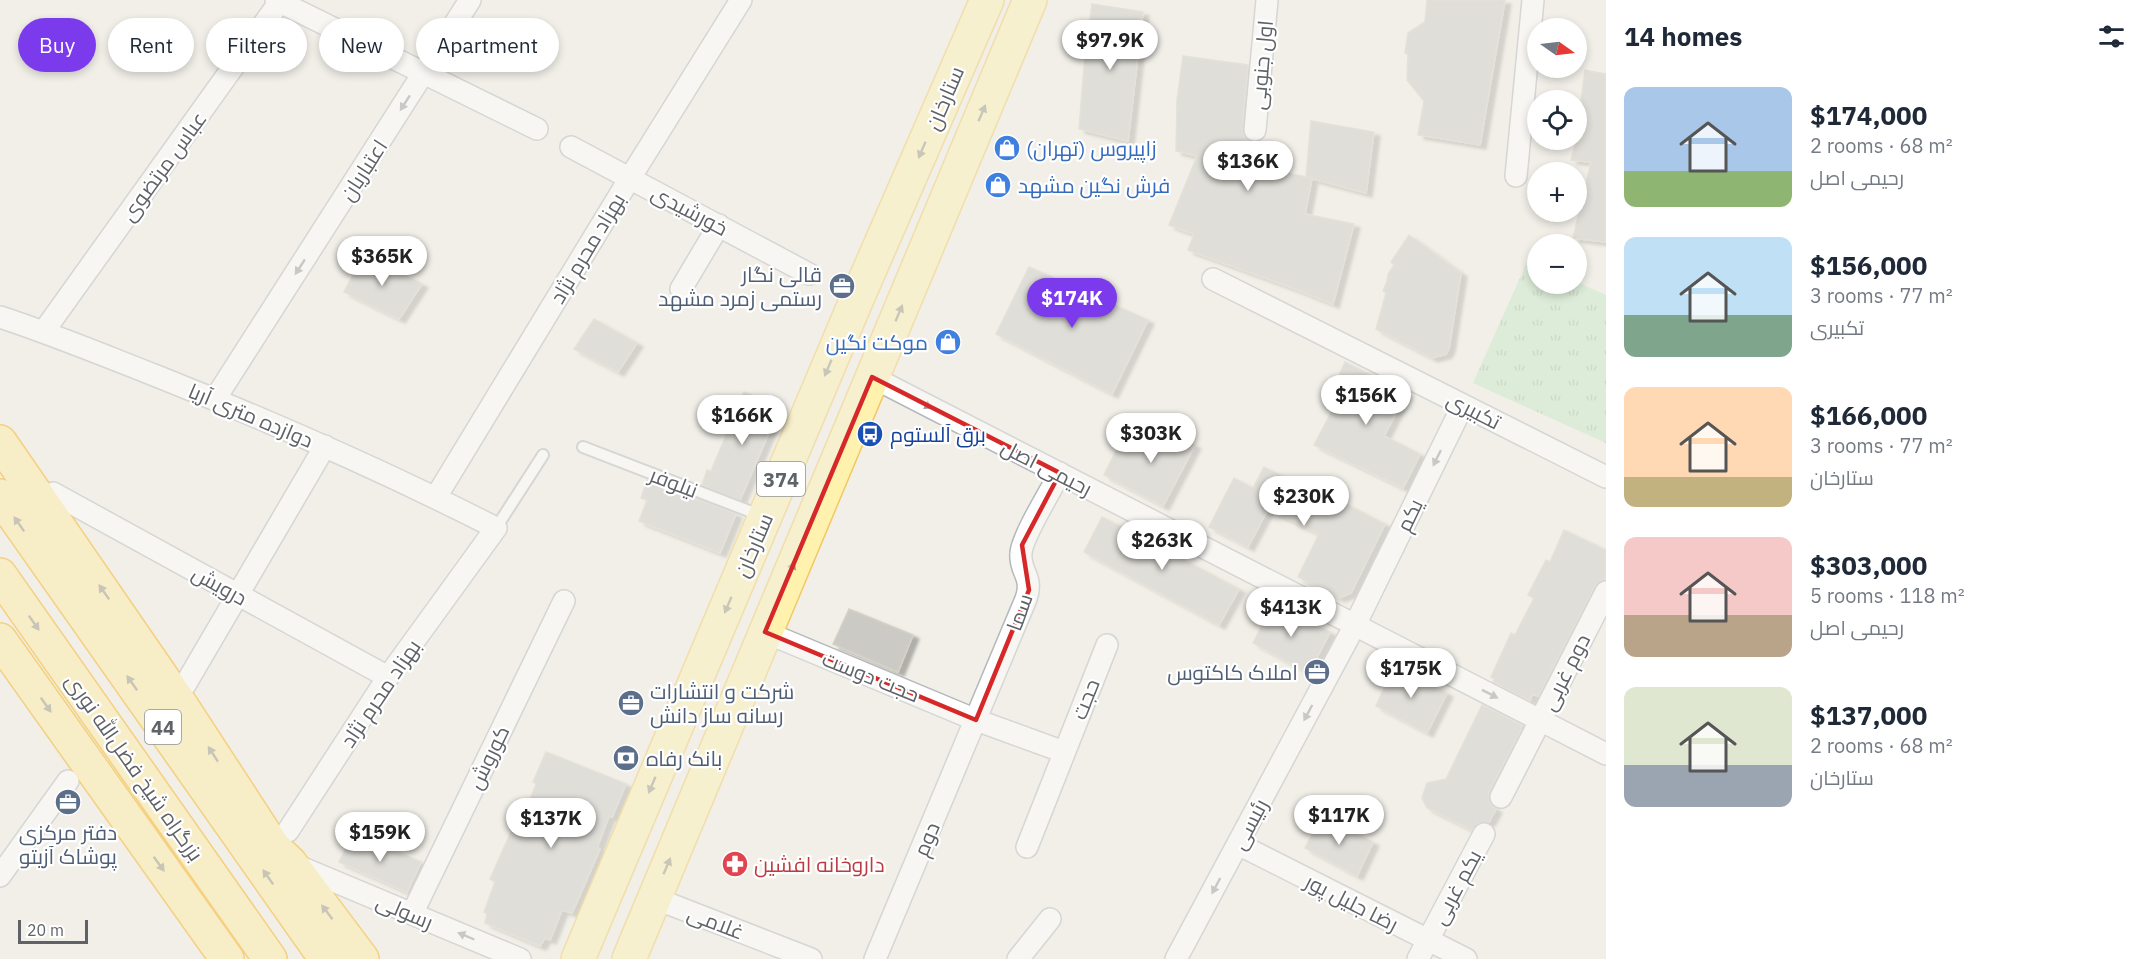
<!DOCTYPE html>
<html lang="en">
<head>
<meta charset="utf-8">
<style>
  :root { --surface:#fff; --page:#f2f2f3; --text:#1f2937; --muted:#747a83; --accent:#7c3aed }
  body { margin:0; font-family:"IBM Plex Sans",Cairo,sans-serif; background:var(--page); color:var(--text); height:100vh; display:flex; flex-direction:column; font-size:22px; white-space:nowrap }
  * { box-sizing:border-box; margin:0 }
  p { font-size:20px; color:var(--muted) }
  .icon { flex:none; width:33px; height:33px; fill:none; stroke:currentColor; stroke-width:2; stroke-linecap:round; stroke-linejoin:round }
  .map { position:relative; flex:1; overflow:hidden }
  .drawer { display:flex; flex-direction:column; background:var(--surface); width:540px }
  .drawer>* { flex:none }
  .guide { position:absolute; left:18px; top:18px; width:570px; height:54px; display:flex; gap:12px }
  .needle { width:39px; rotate:104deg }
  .buttons { position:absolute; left:1527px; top:18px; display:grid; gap:12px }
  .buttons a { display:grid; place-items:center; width:60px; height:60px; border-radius:50%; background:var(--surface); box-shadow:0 3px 9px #0003; font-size:30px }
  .scale { position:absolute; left:18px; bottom:15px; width:70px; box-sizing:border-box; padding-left:6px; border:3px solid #5f6368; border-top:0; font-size:16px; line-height:21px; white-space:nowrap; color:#5f6368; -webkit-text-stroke:4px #fff; paint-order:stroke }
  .price { position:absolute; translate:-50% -51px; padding:0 14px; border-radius:21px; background:#fff; color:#222; font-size:20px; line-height:39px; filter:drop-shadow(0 2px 3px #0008) }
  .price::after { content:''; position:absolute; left:50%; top:36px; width:18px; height:14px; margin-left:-9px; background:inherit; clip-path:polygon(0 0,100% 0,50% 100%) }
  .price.selected { background:var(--accent); color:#fff }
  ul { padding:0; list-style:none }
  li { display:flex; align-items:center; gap:18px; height:150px; padding:0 18px }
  li span { display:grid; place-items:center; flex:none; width:168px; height:120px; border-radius:12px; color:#555 }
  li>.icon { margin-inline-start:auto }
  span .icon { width:72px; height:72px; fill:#fffc; stroke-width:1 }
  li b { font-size:26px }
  h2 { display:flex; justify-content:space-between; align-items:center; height:72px; padding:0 18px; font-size:26px }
  .tag { padding:0 21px; border-radius:27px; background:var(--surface); box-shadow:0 3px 9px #0003; font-size:21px; line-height:54px }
  .tag.selected { background:var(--accent); color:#fff }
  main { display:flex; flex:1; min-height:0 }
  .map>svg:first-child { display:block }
  .grass { fill:url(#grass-tufts) }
  .building { fill:#cccac5; stroke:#d6d1c6; stroke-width:1.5; filter:url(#shadow) }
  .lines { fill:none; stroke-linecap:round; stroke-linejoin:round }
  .service-casing { stroke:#b5b8bc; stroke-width:14 }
  .minor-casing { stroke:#b5b8bc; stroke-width:24 }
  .primary-casing { stroke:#f2c960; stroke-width:36 }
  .trunk-casing { stroke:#f9ab00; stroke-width:36 }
  .service { stroke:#fff; stroke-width:10 }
  .minor { stroke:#fff; stroke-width:21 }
  .primary { stroke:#fff2af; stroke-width:33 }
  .trunk { stroke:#feeaa1; stroke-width:33 }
  .oneway { fill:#979a9d }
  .oneway2 { fill:#979581 }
  .oneway3 { fill:#97927c }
  .marked { fill:none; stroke:#d62828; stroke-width:4.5; stroke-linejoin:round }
  .labels { text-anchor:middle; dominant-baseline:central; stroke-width:4.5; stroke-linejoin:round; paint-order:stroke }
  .shield { fill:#fff; stroke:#8f9295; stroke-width:1.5 }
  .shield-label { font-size:20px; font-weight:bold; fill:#5f6368 }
  .street-label { font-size:21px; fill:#5f6368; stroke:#fff }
  .shop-label { font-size:21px; fill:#366cbe; stroke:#fff; text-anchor:start }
  .service-label { font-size:21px; fill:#4e5e75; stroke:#fff; text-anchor:end }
  .transit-label { font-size:21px; fill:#164399; stroke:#fff; text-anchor:start }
  .health-label { font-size:21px; fill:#be3a42; stroke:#fff; text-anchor:start }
</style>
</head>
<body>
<main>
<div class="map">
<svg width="1606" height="959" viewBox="0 0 1606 959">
  <defs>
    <pattern id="grass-tufts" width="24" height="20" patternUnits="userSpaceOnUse" patternTransform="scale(1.5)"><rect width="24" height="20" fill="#c5e8c5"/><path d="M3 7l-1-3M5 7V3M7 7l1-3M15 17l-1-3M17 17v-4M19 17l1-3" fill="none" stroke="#a3c0a4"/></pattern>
    <filter id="shadow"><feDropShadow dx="6" dy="4" stdDeviation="1.5" flood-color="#0004"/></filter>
  </defs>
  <rect width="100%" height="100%" fill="#f1efe8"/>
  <path class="grass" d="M1528,260L1537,264L1538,284H1576L1577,282L1606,295V443L1473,383Z"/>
  <path class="building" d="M1427,0H1505L1480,145L1418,135L1424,101L1407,80L1408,55L1405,53L1408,33L1425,22Z
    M1092,4L1143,12L1128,141L1079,129L1085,54Z
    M1183,56L1248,65L1242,129L1244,136L1253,143L1250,166L1312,178L1305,214L1354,224L1333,304L1290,287L1188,250L1194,234L1169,225L1197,156L1176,151L1177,100Z
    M1585,70L1606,74V242L1573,238L1591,162L1571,160L1576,140Z
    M1311,121L1374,132L1366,193L1306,177Z
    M1409,235L1461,273L1449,348L1446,354L1432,358L1376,329L1386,293L1383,291L1387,281L1388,274L1394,265L1391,262Z
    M373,259L422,284L399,319L344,292L361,260Z
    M1029,267L1148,320L1112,394L996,334Z
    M594,319L637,343L618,372L574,349Z
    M1345,362L1406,394L1384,436L1420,454L1403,488L1314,445L1333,409L1326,405Z
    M744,392L780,407L740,500L702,485L707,470L711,471Z
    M1163,428L1195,445L1163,506L1104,475L1116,451L1133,446L1145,432Z
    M1264,467L1303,487L1305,483L1385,524L1351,593L1339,598L1298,577L1319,534L1268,509L1248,547L1209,527L1234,478L1253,488Z
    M647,480L736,514L720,553L639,521L647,500L641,498Z
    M1102,517L1239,589L1219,625L1084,552Z
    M1564,530L1606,550V579L1600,581L1595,586L1538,696L1532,694L1530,701L1493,682L1494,679L1491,677L1511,633L1515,635L1534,598L1528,595L1546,560L1550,562Z
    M1273,604L1330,632L1309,673L1253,643Z
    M849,609L913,635L898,672L833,644Z
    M1394,666L1447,693L1427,733L1376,706Z
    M1482,705L1521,725V730L1489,792L1488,798L1491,806L1496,809L1489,822L1478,823L1472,830L1427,808L1422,798L1427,783L1446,779Z
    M546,752L626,784L612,817L609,816L597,848L600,849L572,913L562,910L550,940L545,938L540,946L485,923L487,914L484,912L495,882L490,879L518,816L523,818L536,784L533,782Z
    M1321,817L1373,842L1357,876L1305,848Z
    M353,834L421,862L407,892L339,862Z"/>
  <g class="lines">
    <defs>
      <path id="service" d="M583,447L762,516
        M496,528L543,455"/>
      <path id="minor" d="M276,0L359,41
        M379,51L537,129
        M1255,130L1267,0
        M571,147L809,274
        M1516,176L1533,0
        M1213,279L1606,477
        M681,289L719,225
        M0,317C52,334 103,355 154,375C270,421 384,471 496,528L388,677L288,831
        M44,331L281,0
        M872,377L1606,754
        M215,399L470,0
        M53,493L388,677
        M436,497L630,178L741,0
        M765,632L976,720L1064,752
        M185,685L325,446
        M1501,797L1606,592
        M1238,844L1466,959
        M1027,847L1107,645
        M293,864L520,959
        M0,876L68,781
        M654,898L811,959
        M412,914L564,601
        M875,959L1026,599C1034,576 1019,572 1021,553C1022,537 1051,490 1060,473
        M1018,959L1050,919
        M1176,959L1355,625L1463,405
        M1418,959L1484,834"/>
      <path id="primary" d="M578,959L856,301L987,0
        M629,959L1030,0"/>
      <path id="trunk" d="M0,442L177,699L274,848L290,863L362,959
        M0,496L326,959
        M0,575L270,959
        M0,640L227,959"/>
    </defs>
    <use href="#service" class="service-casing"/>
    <use href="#minor" class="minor-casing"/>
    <use href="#primary" class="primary-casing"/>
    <use href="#trunk" class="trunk-casing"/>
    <use href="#service" class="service"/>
    <use href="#minor" class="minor"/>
    <use href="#primary" class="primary"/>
    <use href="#trunk" class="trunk"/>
  </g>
  <defs><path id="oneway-solid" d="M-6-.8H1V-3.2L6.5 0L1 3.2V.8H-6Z" transform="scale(1.5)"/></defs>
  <g class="oneway">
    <use href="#oneway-solid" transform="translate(405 103) rotate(123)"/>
    <use href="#oneway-solid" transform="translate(300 267) rotate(123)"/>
    <use href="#oneway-solid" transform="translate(924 404) rotate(27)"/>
    <use href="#oneway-solid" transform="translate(1437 458) rotate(116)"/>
    <use href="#oneway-solid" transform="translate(1490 694) rotate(27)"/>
    <use href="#oneway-solid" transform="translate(1308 713) rotate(118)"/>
    <use href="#oneway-solid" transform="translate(1216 886) rotate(118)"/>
    <use href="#oneway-solid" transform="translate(466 936) rotate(-157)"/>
  </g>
  <g class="oneway2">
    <use href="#oneway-solid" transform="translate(982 113) rotate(-67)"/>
    <use href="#oneway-solid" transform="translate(922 150) rotate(113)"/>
    <use href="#oneway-solid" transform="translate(899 313) rotate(-67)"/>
    <use href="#oneway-solid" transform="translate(828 368) rotate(113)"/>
    <use href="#oneway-solid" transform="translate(791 570) rotate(-67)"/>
    <use href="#oneway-solid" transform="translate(728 605) rotate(113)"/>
    <use href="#oneway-solid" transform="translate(652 785) rotate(113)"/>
    <use href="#oneway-solid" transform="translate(667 866) rotate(-67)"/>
  </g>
  <g class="oneway3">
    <use href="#oneway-solid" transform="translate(19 524) rotate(-125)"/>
    <use href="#oneway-solid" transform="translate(104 592) rotate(-125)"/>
    <use href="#oneway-solid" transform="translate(34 623) rotate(55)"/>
    <use href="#oneway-solid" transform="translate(132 683) rotate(-125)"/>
    <use href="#oneway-solid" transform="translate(46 705) rotate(55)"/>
    <use href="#oneway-solid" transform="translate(213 754) rotate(-123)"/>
    <use href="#oneway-solid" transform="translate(159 864) rotate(54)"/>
    <use href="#oneway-solid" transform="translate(268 877) rotate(-125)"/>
    <use href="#oneway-solid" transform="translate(327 912) rotate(-127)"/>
  </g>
  <path d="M0 0H1606V959H0ZM872,377L1060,473L1022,545L1029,590L976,720L765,632Z" fill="#f1efe8" fill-opacity=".55" fill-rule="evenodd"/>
  <path class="marked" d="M872,377L1060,473L1022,545L1029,590L976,720L765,632Z"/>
  <defs>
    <symbol id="shop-disc" viewBox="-11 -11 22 22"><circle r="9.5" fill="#3f7fe0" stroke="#fff"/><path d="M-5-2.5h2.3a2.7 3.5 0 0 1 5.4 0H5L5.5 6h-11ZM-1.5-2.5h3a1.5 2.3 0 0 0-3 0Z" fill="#fff"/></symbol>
    <symbol id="office-disc" viewBox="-11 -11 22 22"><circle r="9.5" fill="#5c6f8a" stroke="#fff"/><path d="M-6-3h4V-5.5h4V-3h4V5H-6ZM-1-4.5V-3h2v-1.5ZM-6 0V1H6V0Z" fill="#fff"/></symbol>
    <symbol id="bus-disc" viewBox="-11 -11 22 22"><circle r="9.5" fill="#1a4fb4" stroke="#fff"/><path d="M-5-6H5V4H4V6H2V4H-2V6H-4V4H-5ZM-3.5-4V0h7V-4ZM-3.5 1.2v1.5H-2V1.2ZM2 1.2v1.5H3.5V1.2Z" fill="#fff"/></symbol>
    <symbol id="bank-disc" viewBox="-11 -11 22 22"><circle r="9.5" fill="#5c6f8a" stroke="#fff"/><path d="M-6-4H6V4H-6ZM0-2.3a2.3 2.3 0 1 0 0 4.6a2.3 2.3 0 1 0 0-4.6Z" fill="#fff"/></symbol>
    <symbol id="pharmacy-disc" viewBox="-11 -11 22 22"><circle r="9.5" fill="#e0444e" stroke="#fff"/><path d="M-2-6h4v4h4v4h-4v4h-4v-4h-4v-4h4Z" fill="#fff"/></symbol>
  </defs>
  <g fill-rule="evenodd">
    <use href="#shop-disc" x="992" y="133" width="30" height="30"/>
    <use href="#shop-disc" x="983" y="170" width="30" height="30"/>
    <use href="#office-disc" x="827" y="271" width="30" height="30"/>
    <use href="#shop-disc" x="933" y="327" width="30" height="30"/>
    <use href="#bus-disc" x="855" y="419" width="30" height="30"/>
    <use href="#office-disc" x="1302" y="657" width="30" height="30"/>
    <use href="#office-disc" x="616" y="688" width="30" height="30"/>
    <use href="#bank-disc" x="611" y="743" width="30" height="30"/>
    <use href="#office-disc" x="53" y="787" width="30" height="30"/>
    <use href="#pharmacy-disc" x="720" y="849" width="30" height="30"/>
  </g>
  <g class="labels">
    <g class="shield">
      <rect x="757" y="462" width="48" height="34" rx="4.5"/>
      <rect x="145" y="710" width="36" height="34" rx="4.5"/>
    </g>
    <g class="shield-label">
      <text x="781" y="479">374</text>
      <text x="163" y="727">44</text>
    </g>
    <g class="street-label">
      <text transform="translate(1261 65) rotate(-85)">اول جنوبی</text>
      <text transform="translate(944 98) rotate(-67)">ستارخان</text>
      <text transform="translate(163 166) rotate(-54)">عباس مرتضوی</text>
      <text transform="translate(363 170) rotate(-57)">اعتباریان</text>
      <text transform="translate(690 210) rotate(28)">خورشیدی</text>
      <text transform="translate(587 248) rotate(-59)">بهزاد محرم نژاد</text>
      <text transform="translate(1474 410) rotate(27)">تکبیری</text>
      <text transform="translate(251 415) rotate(23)">دوازده متری آریا</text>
      <text transform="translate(1047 467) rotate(27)">رحیمی اصل</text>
      <text transform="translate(674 482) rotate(21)">نیلوفر</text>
      <text transform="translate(1409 515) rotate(-64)">یکم</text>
      <text transform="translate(753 545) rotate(-67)">ستارخان</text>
      <text transform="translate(220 585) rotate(29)">درویش</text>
      <text transform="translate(1019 612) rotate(-70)">سما</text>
      <text transform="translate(1565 672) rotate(-63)">دوم غربی</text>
      <text transform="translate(871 676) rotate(22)">حجت دوست</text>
      <text transform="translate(380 693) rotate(-56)">بهزاد محرم نژاد</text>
      <text transform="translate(1085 699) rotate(-68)">حجت</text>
      <text transform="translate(488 757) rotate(-64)">کوروش</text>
      <text transform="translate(135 767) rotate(55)">بزرگراه شیخ فضل‌الله نوری</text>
      <text transform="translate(1249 824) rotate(-62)">رئیسی</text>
      <text transform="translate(926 839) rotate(-67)">دوم</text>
      <text transform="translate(1456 887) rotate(-62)">یکم غربی</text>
      <text transform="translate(1352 902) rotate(27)">رضا جلیل پور</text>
      <text transform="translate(405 911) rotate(23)">رسولی</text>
      <text transform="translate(716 922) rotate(21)">غلامی</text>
    </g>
    <g class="shop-label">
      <text x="1026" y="148">زاپیروس (تهران)</text>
      <text x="1018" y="185">فرش نگین مشهد</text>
      <text x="928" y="342" text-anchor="end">موکت نگین</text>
    </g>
    <g class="service-label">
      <text x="822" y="274">قالی نگار<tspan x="822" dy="24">رستمی زمرد مشهد</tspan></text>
      <text x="1298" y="672">املاک کاکتوس</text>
      <text x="650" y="691" text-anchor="start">شرکت و انتشارات<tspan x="650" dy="24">رسانه ساز دانش</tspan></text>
      <text x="646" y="758" text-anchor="start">بانک رفاه</text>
      <text x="68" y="832" text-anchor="middle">دفتر مرکزی<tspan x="68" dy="24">پوشاک آزیتو</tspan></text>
    </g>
    <g class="transit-label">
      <text x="890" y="434">برق آلستوم</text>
    </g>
    <g class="health-label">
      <text x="754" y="864">داروخانه افشین</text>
    </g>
  </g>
</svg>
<div class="buttons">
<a><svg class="needle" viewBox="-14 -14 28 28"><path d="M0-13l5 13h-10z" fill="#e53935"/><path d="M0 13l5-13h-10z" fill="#747a83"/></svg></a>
<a><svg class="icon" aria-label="locate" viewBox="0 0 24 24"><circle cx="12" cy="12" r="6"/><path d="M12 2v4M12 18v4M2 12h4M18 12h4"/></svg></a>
<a>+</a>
<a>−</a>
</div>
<div class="scale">20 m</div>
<b class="price" style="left:1110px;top:71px">$97.9K</b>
<b class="price" style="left:1248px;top:192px">$136K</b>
<b class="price" style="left:382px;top:287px">$365K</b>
<b class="price selected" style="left:1072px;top:329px">$174K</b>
<b class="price" style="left:1366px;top:426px">$156K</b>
<b class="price" style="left:742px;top:446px">$166K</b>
<b class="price" style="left:1151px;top:464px">$303K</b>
<b class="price" style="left:1304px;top:527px">$230K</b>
<b class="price" style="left:1162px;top:571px">$263K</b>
<b class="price" style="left:1291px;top:638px">$413K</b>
<b class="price" style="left:1411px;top:699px">$175K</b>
<b class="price" style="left:1339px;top:846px">$117K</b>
<b class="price" style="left:551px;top:849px">$137K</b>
<b class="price" style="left:380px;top:863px">$159K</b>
<div class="guide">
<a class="tag selected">Buy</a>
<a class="tag">Rent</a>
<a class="tag">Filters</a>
<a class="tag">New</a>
<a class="tag">Apartment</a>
</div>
</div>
<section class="drawer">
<h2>14 homes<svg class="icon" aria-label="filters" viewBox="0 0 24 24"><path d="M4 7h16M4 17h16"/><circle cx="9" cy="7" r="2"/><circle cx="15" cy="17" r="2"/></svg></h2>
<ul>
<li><span style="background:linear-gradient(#a9c7e8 70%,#8fb573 0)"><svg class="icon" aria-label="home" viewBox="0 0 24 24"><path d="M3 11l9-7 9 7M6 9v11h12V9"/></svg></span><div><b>$174,000</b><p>2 rooms · 68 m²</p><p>رحیمی اصل</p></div></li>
<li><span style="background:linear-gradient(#bfe0f5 65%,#7fa58c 0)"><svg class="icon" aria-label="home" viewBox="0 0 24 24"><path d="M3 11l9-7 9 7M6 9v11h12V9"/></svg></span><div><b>$156,000</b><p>3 rooms · 77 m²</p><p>تکبیری</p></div></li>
<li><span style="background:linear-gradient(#ffd9b3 75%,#c2b280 0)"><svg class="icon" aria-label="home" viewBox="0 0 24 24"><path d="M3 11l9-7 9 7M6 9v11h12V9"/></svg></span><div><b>$166,000</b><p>3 rooms · 77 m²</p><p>ستارخان</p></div></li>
<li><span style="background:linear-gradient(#f6c9c9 65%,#b9a48a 0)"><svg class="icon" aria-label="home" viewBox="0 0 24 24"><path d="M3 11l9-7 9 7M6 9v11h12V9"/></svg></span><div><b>$303,000</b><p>5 rooms · 118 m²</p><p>رحیمی اصل</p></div></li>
<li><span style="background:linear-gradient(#dfe7d0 65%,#9aa5b1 0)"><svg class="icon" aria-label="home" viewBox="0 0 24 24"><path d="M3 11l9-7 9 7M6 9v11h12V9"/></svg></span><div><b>$137,000</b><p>2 rooms · 68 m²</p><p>ستارخان</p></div></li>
</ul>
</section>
</main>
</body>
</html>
